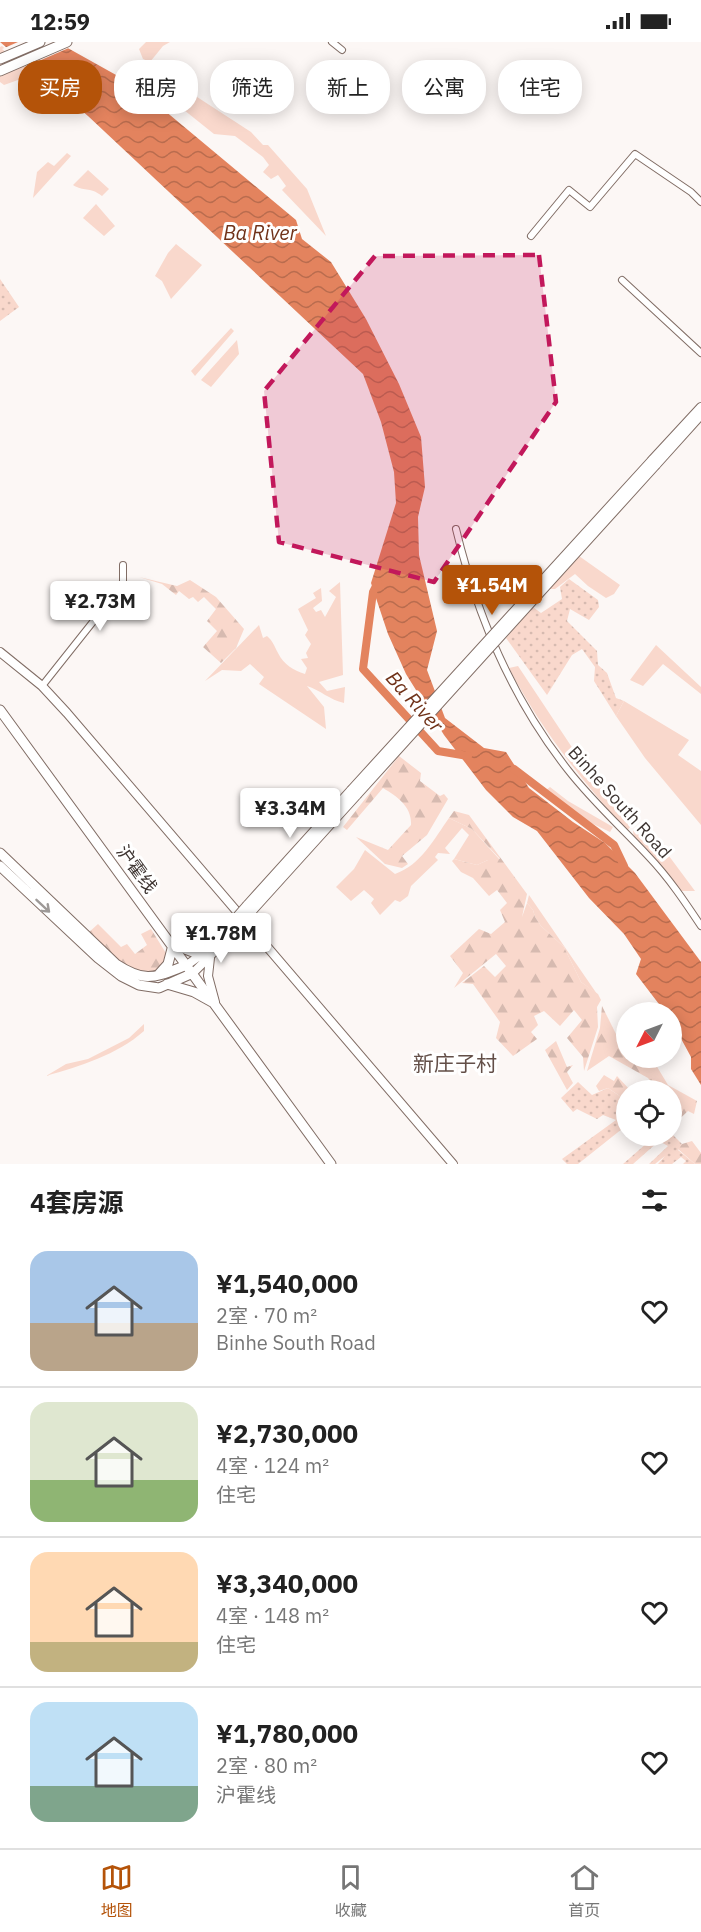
<!DOCTYPE html>
<html lang="zh">
<head>
<meta charset="utf-8">
<style>
  :root { --surface:#fff; --page:#f2f2f2; --text:#222; --muted:#767676; --line:#e0e0e0; --accent:#b45309 }
  body { margin:0; font-family:"IBM Plex Sans","Noto Sans SC",sans-serif; background:var(--page); color:var(--text); height:100vh; display:flex; flex-direction:column; font-size:22px; white-space:nowrap }
  * { box-sizing:border-box; margin:0 }
  p { font-size:20px; color:var(--muted) }
  .icon { flex:none; width:33px; height:33px; fill:none; stroke:currentColor; stroke-width:2; stroke-linecap:round; stroke-linejoin:round }
  .map { position:relative; height:1122px; overflow:hidden }
  .side { display:flex; flex-direction:column; background:var(--surface); flex:1 }
  .side>* { flex:none }
  .banner { position:absolute; left:18px; top:18px; width:666px; height:54px; display:flex; gap:12px }
  .needle { width:39px; rotate:228deg }
  .buttons { position:absolute; left:616px; top:960px; display:grid; gap:12px }
  .buttons a { display:grid; place-items:center; width:66px; height:66px; border-radius:50%; background:var(--surface); box-shadow:0 3px 15px #0003; font-size:30px }
  .price { position:absolute; translate:-50% -51px; padding:0 14px; border-radius:6px; background:#fff; color:#222; font-size:20px; line-height:39px; filter:drop-shadow(0 2px 3px #0008) }
  .price::after { content:''; position:absolute; left:50%; top:36px; width:18px; height:14px; margin-left:-9px; background:inherit; clip-path:polygon(0 0,100% 0,50% 100%) }
  .price.current { background:var(--accent); color:#fff }
  ul { padding:0; list-style:none }
  li { display:flex; align-items:center; gap:18px; height:150px; padding:0 30px }
  li+li { border-top:2px solid var(--line) }
  li span { display:grid; place-items:center; flex:none; width:168px; height:120px; border-radius:18px; color:#555 }
  li>.icon { margin-inline-start:auto }
  span .icon { width:72px; height:72px; fill:#fffc; stroke-width:1 }
  li b { font-size:26px }
  h2 { display:flex; justify-content:space-between; align-items:center; height:72px; padding:0 30px; font-size:26px }
  .pill { padding:0 21px; border-radius:24px; background:var(--surface); box-shadow:0 3px 15px #0003; font-size:21px; line-height:54px }
  .pill.current { background:var(--accent); color:#fff }
  .status { display:flex; justify-content:space-between; align-items:center; height:42px; padding:0 30px; background:var(--surface); direction:ltr }
  .status svg { height:16px; fill:currentColor }
  .dock { display:flex; justify-content:space-around; align-items:center; height:84px; border-top:2px solid var(--line); background:var(--surface); font-size:16px; color:var(--muted) }
  .dock a { display:grid; justify-items:center; gap:3px }
  .dock .current { color:var(--accent) }
  .map>svg:first-child { display:block }
  .green { fill:#f9d8cc }
  .forest { fill:url(#forest-firs) }
  .garden { fill:url(#garden-dots) }
  .water { fill:url(#water-waves) }
  .pier { fill:#fcf7f5 }
  .lines { fill:none; stroke-linecap:round; stroke-linejoin:round }
  .river { stroke:#e3835e; stroke-width:8 }
  .minor-casing { stroke:#816d65; stroke-width:8 }
  .major-casing { stroke:#816d65; stroke-width:10 }
  .highway-casing { stroke:#816d65; stroke-width:11 }
  .minor { stroke:#fff; stroke-width:6 }
  .major { stroke:#fff; stroke-width:8 }
  .highway { stroke:#fff; stroke-width:9 }
  .major-bridge-casing { stroke:#816d65; stroke-width:10; stroke-linecap:butt }
  .major-bridge { stroke:#fff; stroke-width:8 }
  .oneway { stroke:#9e9a98 }
  .marked { fill:#c2185b; fill-opacity:0.2; stroke:#c2185b; stroke-width:4.5; stroke-dasharray:12 8; stroke-linejoin:round }
  .labels { text-anchor:middle; dominant-baseline:central; stroke-width:6; stroke-linejoin:round; paint-order:stroke }
  .street-label { font-size:18px; fill:#3e3532; stroke:#fff }
  .water-label { font-size:20px; font-style:italic; fill:#703219; stroke:#fff }
  .quarter-label { font-size:21px; fill:#634f48; stroke:#fff }
</style>
</head>
<body>
<div class="status"><b>12:59</b><svg viewBox="0 0 49 12"><path d="M0 12V9h3v3zM5 12V6h3v6zM10 12V3h3v9zM15 12V0h3v12zM26 1h20v11H26zM47 4h2v5h-2z"/></svg></div>
<div class="map">
<svg width="701" height="1122" viewBox="0 0 701 1122">
  <defs>
    <pattern id="forest-firs" width="22" height="20" patternUnits="userSpaceOnUse" patternTransform="scale(1.5)"><rect width="22" height="20" fill="#f9d8cc"/><path d="M5 1l3.5 6h-7zM16 11l3.5 6h-7z" fill="#d6bab0"/></pattern>
    <pattern id="garden-dots" width="8" height="8" patternUnits="userSpaceOnUse" patternTransform="scale(1.5)"><rect width="8" height="8" fill="#f9d8cc"/><path d="M2 2h.1M6 6h.1" fill="none" stroke="#d6bab0" stroke-width="1.8" stroke-linecap="round"/></pattern>
    <pattern id="water-waves" width="16" height="10" patternUnits="userSpaceOnUse" patternTransform="scale(1.5)"><rect width="16" height="10" fill="#e3835e"/><path d="M0 5q4-4 8 0t8 0" fill="none" stroke="#b96c4e"/></pattern>
  </defs>
  <rect width="100%" height="100%" fill="#fcf7f5"/>
  <path class="green" d="M146,0H170L163,4L150,20L143,17L139,7Z
    M2,4L35,32L4,43L0,40V5Z
    M170,47L194,53L251,90L263,103H268L307,147L326,194L282,148L286,144L278,133L271,137L263,130L269,123L263,115L235,94L214,92L164,52Z
    M67,111L71,114L33,156L37,130L48,120L54,124Z
    M88,128L109,147L102,154C89,144 84,150 73,143Z
    M96,162L115,184L104,194L83,176Z
    M176,202L202,223L171,257L162,239L155,234L168,211Z
    M231,286L234,289L195,334L191,329Z
    M237,298L239,312L211,345L201,338Z
    M579,514L620,543L614,552L606,556L588,544L575,532L555,547H549Z
    M340,540L343,633L319,640L327,649L345,645L344,661C330,658 320,648 307,644L324,665L326,687L259,642L264,635L250,622L241,629L222,628L205,639L259,583L263,596L267,594C273,599 274,604 278,611C284,623 293,628 305,632L307,626L301,617L308,616L306,611L311,602L305,593L308,588L298,567L316,556L313,551L321,546L322,559L313,566L316,570L321,568L325,575L336,555L329,549Z
    M656,603L701,645V652L663,622L643,644L630,638Z
    M518,624L589,731L634,780L627,789C582,739 540,686 509,626Z
    M624,659L689,698L678,713L701,729V783L645,716L616,674Z
    M550,745L568,759L613,785L610,790L591,781L545,749Z
    M449,776L472,787L500,818H488L477,823L454,817L469,793L462,786L445,806L450,812L438,811L435,815L438,818L411,844L408,854L400,860L395,858L380,873L371,861L374,857L364,848L351,859L336,845L354,827L365,808L395,832C421,823 434,797 449,776Z
    M639,785L666,810L695,849H681L634,796L633,789Z
    M529,853L597,952L581,940L564,905L541,884L535,875L533,868L527,861Z
    M144,982V989C117,1013 80,1024 46,1034L66,1022L88,1017L129,996Z"/>
  <path class="forest" d="M139,535L177,544L190,538L216,555L244,587L236,606L221,621L203,605L217,589L207,579L216,567L204,555L198,560L193,555L189,557L179,549L176,553L162,542Z
    M399,714L421,731L420,739L440,754L444,752L448,757L427,793L402,814L408,822L402,826L385,822L356,795L388,808L411,783C412,765 398,755 383,746L347,788L343,785Z
    M454,769L469,773L527,852L522,875L527,861L533,868L535,875L541,884L564,905L581,940L598,952L601,958L597,965L598,985L584,1029L583,1015L567,996L582,978L574,968L560,984L544,969L534,974L538,983L531,990L537,997L513,1014L496,996L500,980L473,942L462,941L484,924L495,935L506,924L496,912L454,946L463,931L450,914L479,887L491,892L505,880L500,868L507,861L497,848L489,854L473,836L461,830L452,819L454,817L477,823L488,818L500,817L472,787L449,776Z
    M98,882L121,905L127,902L135,912L147,903L141,892L151,887L169,916L161,928L151,933L129,927L88,891Z
    M602,964L616,992L627,1000V1016H641L656,1023L668,1043L697,1059L694,1072L688,1069L672,1084V1048H657L648,1036L609,1014L587,1029L600,986Z
    M556,999L567,1025L573,1023L567,1030L573,1041L567,1048L545,1008Z
    M604,1033L614,1039L617,1034L630,1048H627V1059L608,1046L599,1049L596,1044Z
    M692,1099L701,1111V1122H695L678,1107L682,1102Z"/>
  <path class="garden" d="M0,237L19,265L0,279Z
    M569,537L598,558L599,565L589,578L570,567L567,579L597,609L598,623L607,631L616,656L624,659L616,674L594,639L595,625L582,607L572,613L547,653L506,596L533,565L541,571L562,557L560,545Z
    M578,1040L592,1053L608,1046L627,1059V1083L578,1122H567L562,1117L616,1078L603,1073L597,1077L577,1067L573,1070L561,1056Z
    M672,1092L682,1102L678,1108L695,1122H683L686,1119L681,1115L672,1122H658L665,1114L655,1122H649L668,1104L659,1099L633,1122H623L655,1094Z"/>
  <path class="water" d="M0,0H57L134,43L296,178L302,197L331,220L366,277L399,342L421,395L425,445L418,475L419,513L437,589L427,628L445,676L484,706L506,710L529,746L573,780L605,801L635,831L701,920V1043L691,1027V1015L672,980V970H665L636,932L641,917L624,892L589,856L537,789L513,775L486,748L444,693L406,632L388,592L371,541L396,461L394,430L381,380L363,332L88,74Z"/>
  <path class="pier" d="M18,0H64L71,5L25,25L2,7Z"/>
  <g class="lines">
    <path class="river" d="M378,540L373,550L363,627L438,709L468,714
      M514,727L614,803L624,824"/>
    <defs>
      <path id="minor" d="M332,0L342,8
        M531,194L569,148L590,165L635,112L691,150L701,160
        M622,238L701,311
        M456,487C477,574 513,658 568,728C593,760 622,786 649,815C669,836 685,860 701,884
        M42,644L123,542V523"/>
      <path id="major" d="M652,418L701,365
        M656,423L701,373
        M0,610L42,644L67,671L453,1122
        M247,863L351,748
        M253,868L357,753
        M173,903L194,911L202,910
        M210,916L208,934L215,960
        M187,923L209,907L226,887
        M193,931L231,893"/>
      <path id="highway" d="M0,17L40,0
        M0,29L67,0
        M0,668L331,1122
        M0,811L116,922C147,942 155,935 187,923
        M0,824L98,916L121,934L139,943L159,946L193,931
        M159,932L168,922L173,903
        M167,942L194,950L212,960"/>
    </defs>
    <use href="#minor" class="minor-casing"/>
    <use href="#major" class="major-casing"/>
    <use href="#highway" class="highway-casing"/>
    <use href="#minor" class="minor"/>
    <use href="#major" class="major"/>
    <use href="#highway" class="highway"/>
    <defs>
      <path id="major-bridge" d="M351,748L652,418
        M357,753L656,423
        M226,887L247,863
        M231,893L253,868"/>
    </defs>
    <use href="#major-bridge" class="major-bridge-casing"/>
    <use href="#major-bridge" class="major-bridge"/>
  </g>
  <defs><path id="oneway-shaft" d="M-6 0H5M1.5-3L5.5 0L1.5 3" fill="none" stroke-width="1.6" stroke-linecap="round" stroke-linejoin="round" transform="scale(1.5)"/></defs>
  <use class="oneway" href="#oneway-shaft" transform="translate(43 864) rotate(43)"/>
  <path class="marked" d="M539,213L556,360L434,540L279,500L264,349L375,214Z"/>
  <g class="labels">
    <g class="street-label">
      <text transform="translate(620 760) rotate(48)">Binhe South Road</text>
      <text transform="translate(137 827) rotate(54)">沪霍线</text>
    </g>
    <g class="water-label">
      <text x="260" y="190">Ba River</text>
      <text transform="translate(415 659) rotate(48)">Ba River</text>
    </g>
    <g class="quarter-label">
      <text x="455" y="1021">新庄子村</text>
    </g>
  </g>
</svg>
<div class="buttons">
<a><svg class="needle" viewBox="-14 -14 28 28"><path d="M0-13l5 13h-10z" fill="#e53935"/><path d="M0 13l5-13h-10z" fill="#767676"/></svg></a>
<a><svg class="icon" aria-label="locate" viewBox="0 0 24 24"><circle cx="12" cy="12" r="6"/><path d="M12 2v4M12 18v4M2 12h4M18 12h4"/></svg></a>
</div>
<b class="price current" style="left:492px;top:574px">¥1.54M</b>
<b class="price" style="left:100px;top:590px">¥2.73M</b>
<b class="price" style="left:290px;top:797px">¥3.34M</b>
<b class="price" style="left:221px;top:922px">¥1.78M</b>
<div class="banner">
<a class="pill current">买房</a>
<a class="pill">租房</a>
<a class="pill">筛选</a>
<a class="pill">新上</a>
<a class="pill">公寓</a>
<a class="pill">住宅</a>
</div>
</div>
<section class="side">
<h2>4套房源<svg class="icon" aria-label="filters" viewBox="0 0 24 24"><path d="M4 7h16M4 17h16"/><circle cx="9" cy="7" r="2"/><circle cx="15" cy="17" r="2"/></svg></h2>
<ul>
<li><span style="background:linear-gradient(#a9c7e8 60%,#b9a48a 0)"><svg class="icon" aria-label="home" viewBox="0 0 24 24"><path d="M3 11l9-7 9 7M6 9v11h12V9"/></svg></span><div><b>¥1,540,000</b><p>2室 · 70 m²</p><p>Binhe South Road</p></div><svg class="icon" aria-label="heart" viewBox="0 0 24 24"><path d="M12 20l-8-8c-3-5 5-10 8-4 3-6 11-1 8 4z"/></svg></li>
<li><span style="background:linear-gradient(#dfe7d0 65%,#8fb573 0)"><svg class="icon" aria-label="home" viewBox="0 0 24 24"><path d="M3 11l9-7 9 7M6 9v11h12V9"/></svg></span><div><b>¥2,730,000</b><p>4室 · 124 m²</p><p>住宅</p></div><svg class="icon" aria-label="heart" viewBox="0 0 24 24"><path d="M12 20l-8-8c-3-5 5-10 8-4 3-6 11-1 8 4z"/></svg></li>
<li><span style="background:linear-gradient(#ffd9b3 75%,#c2b280 0)"><svg class="icon" aria-label="home" viewBox="0 0 24 24"><path d="M3 11l9-7 9 7M6 9v11h12V9"/></svg></span><div><b>¥3,340,000</b><p>4室 · 148 m²</p><p>住宅</p></div><svg class="icon" aria-label="heart" viewBox="0 0 24 24"><path d="M12 20l-8-8c-3-5 5-10 8-4 3-6 11-1 8 4z"/></svg></li>
<li><span style="background:linear-gradient(#bfe0f5 70%,#7fa58c 0)"><svg class="icon" aria-label="home" viewBox="0 0 24 24"><path d="M3 11l9-7 9 7M6 9v11h12V9"/></svg></span><div><b>¥1,780,000</b><p>2室 · 80 m²</p><p>沪霍线</p></div><svg class="icon" aria-label="heart" viewBox="0 0 24 24"><path d="M12 20l-8-8c-3-5 5-10 8-4 3-6 11-1 8 4z"/></svg></li>
</ul>
</section>
<nav class="dock">
<a class="current"><svg class="icon" aria-label="map" viewBox="0 0 24 24"><path d="M3 6l6-2 6 2 6-2v14l-6 2-6-2-6 2zM9 4v14M15 6v14"/></svg>地图</a>
<a><svg class="icon" aria-label="saved" viewBox="0 0 24 24"><path d="M7 4h10v16l-5-4-5 4z"/></svg>收藏</a>
<a><svg class="icon" aria-label="home" viewBox="0 0 24 24"><path d="M3 11l9-7 9 7M6 9v11h12V9"/></svg>首页</a>
</nav>
</body>
</html>
